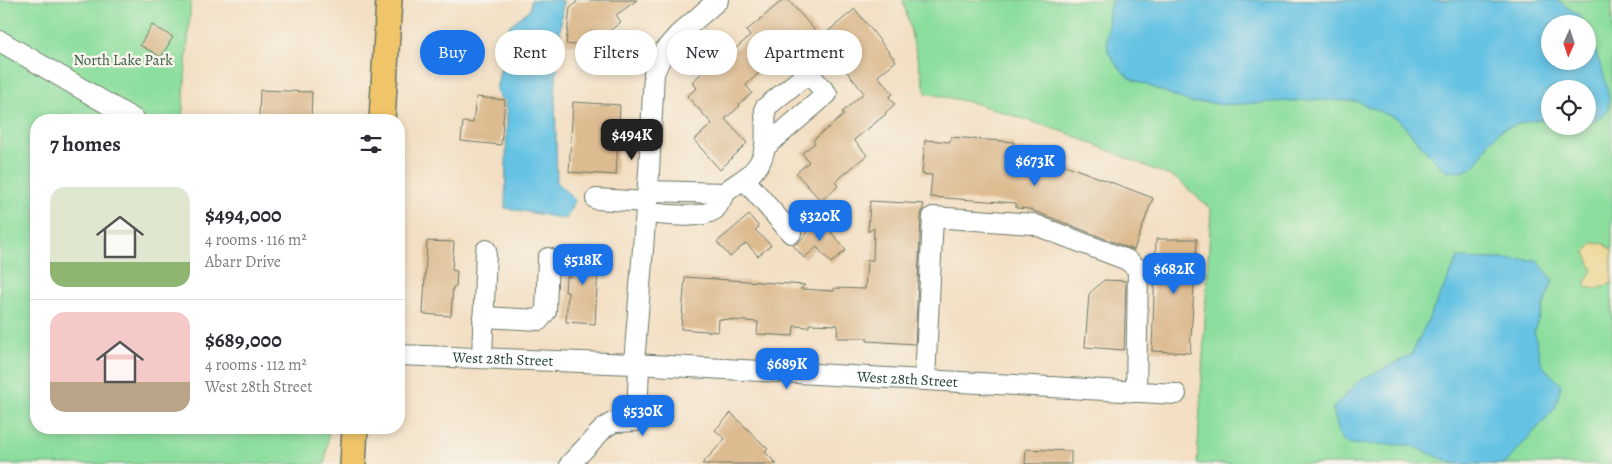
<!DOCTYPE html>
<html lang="en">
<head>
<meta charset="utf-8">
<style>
  :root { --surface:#fff; --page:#f7f7f7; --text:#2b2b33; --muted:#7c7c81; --line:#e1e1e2; --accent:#1a73e8 }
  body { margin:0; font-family:Alegreya,serif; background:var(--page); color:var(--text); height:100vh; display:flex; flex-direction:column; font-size:19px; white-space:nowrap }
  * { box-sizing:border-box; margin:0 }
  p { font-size:16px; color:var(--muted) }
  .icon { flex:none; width:28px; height:28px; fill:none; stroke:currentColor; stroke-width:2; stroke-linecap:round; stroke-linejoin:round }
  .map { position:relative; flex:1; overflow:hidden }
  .details { position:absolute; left:30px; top:114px; width:375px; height:320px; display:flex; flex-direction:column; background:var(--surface); border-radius:20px; box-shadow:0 2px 8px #0003 }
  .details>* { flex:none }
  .hud { position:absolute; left:420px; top:30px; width:475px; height:45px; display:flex; gap:10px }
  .needle { width:32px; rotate:183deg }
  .controls { position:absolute; left:1541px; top:15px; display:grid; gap:10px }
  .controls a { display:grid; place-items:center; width:55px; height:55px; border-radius:50%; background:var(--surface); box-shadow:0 2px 8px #0003; font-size:25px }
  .price { position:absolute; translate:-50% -42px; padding:0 11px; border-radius:10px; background:var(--accent); color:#fff; font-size:16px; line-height:32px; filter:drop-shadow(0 1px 2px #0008) }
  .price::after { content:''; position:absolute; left:50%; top:30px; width:15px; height:11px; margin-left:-8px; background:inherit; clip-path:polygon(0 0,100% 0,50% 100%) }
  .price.active { background:#222; color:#fff }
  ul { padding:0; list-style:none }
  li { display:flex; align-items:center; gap:15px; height:125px; padding:0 20px }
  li+li { border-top:1px solid var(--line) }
  li span { display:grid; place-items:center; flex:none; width:140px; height:100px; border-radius:15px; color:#555 }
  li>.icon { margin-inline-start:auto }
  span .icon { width:60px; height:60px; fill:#fffc; stroke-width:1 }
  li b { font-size:21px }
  h2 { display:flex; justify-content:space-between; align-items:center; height:60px; padding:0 20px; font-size:21px }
  .chip { padding:0 18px; border-radius:22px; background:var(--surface); box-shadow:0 2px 8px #0003; font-size:18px; line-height:45px }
  .chip.active { background:var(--accent); color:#fff }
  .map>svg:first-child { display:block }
  .green { fill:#8cde9e; stroke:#568e69; fill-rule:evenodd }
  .sand { fill:#eeda9e; stroke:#868c69 }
  .water { fill:#65c2e3; stroke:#42808c }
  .building { fill:#ddbb91 }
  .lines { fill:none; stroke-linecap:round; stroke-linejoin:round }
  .minor-casing { stroke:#697666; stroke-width:22 }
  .major-casing { stroke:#697666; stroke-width:28 }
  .minor { stroke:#fff; stroke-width:20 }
  .major { stroke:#f0c469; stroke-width:25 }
  .labels { text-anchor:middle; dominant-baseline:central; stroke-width:5; stroke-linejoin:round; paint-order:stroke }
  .park-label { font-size:15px; fill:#355d49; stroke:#f7f3e8 }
  .street-label { font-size:15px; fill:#1f3d34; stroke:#f7f3e8 }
</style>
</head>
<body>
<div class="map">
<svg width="1612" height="464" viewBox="0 0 1612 464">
  <rect width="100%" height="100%" fill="#f7f3e8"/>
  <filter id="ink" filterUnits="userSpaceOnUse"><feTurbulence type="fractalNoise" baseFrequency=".02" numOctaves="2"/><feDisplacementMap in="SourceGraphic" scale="10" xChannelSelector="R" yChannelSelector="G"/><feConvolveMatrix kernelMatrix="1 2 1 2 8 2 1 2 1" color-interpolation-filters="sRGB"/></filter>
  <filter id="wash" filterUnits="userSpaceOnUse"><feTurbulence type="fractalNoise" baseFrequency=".0096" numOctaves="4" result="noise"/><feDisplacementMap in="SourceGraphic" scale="20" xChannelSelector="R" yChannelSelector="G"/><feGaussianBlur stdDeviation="1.12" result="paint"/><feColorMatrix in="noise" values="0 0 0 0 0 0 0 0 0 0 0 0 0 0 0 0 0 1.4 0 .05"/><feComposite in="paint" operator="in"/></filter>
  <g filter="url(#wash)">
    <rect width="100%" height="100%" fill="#f3dfc3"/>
    <path class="green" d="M0,0H191L182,120H36V428H329L325,464H0Z
      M903,0H1612V464H1197L1211,209L1177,179L1067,133L974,103L926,93ZM1550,24H1588V61H1550ZM1550,89H1588V126H1550Z"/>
    <path class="sand" d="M1593,243L1605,244L1612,251V283L1597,289L1586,287V280L1593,270L1585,252Z"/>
    <path class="water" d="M531,0H563L555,92L557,183L575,200L566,219L505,208L507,111L496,90L509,26L530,9Z
      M1112,0H1557L1580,16L1584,24H1550V61H1588V33C1595,51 1608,81 1609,100C1610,113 1599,121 1588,122V89H1550V121L1533,120L1502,129L1489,143L1476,165L1464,172L1446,171L1431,157L1398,119L1355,101L1310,100L1223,105L1206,102L1192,103L1129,78L1115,63L1108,51L1107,39L1109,11Z
      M1458,258L1537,260L1553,280L1534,331L1542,365L1561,385L1555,408L1505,464H1455L1409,445L1348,444L1340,437L1333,408L1360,380L1411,355Z"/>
    <g id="blocks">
      <path class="building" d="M576,0H637L616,15L621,22L603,36L601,48L566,44L570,8L576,3Z
        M783,0H788L819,35L782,66L775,58L746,85L752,93L739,104L740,106L725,119L747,143L720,170L694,140L712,124L687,96L697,88L692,82L724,53L727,56L750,36L746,31Z
        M855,9L896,61L878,76L893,94L889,97L895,104L885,113L886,114L854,140L867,155L835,182L838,186L821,201L796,173L809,162L802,153L815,143L813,140L844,115L842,112L864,93L820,38Z
        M152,25L173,37L161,57L140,45Z
        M260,90L312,92L311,120H259Z
        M476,97L505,100L501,145L461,141L463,122L473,123Z
        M573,102L620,105L616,175L569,172Z
        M951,137L1014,142L1013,148L1041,150V156L1153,198L1134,250L1029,209L1016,208V203L930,197L932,175L922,174L925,140L950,142Z
        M870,201L924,204L921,216L915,344L867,341V338H837L838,325L809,324V327L794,326L793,336L757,334L758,322L719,319L718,332L681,329L685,277L805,285L800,289L834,291V288L865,289L867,260H873L874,228L868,232Z
        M749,215L759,227L755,230L771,245L758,256L746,243L730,257L717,242Z
        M820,219L846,250L831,263L817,247L804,258L793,245L799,242L809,231L808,229Z
        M1156,239H1197L1190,353L1152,351Z
        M427,241L454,242L452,270L457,271L456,287H453L451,316L423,314Z
        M571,248L599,249L595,324L566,322L568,292H565L566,277H570Z
        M1104,280L1126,281L1124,350L1085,347L1089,294Z
        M731,413L768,449L765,452L777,464H702L725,439L715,430Z
        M1026,449L1071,451V464H1025Z"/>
    </g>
  </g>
  <g filter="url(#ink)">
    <use href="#blocks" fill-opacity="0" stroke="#697666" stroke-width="1"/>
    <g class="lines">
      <defs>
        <g id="minor">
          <path d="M0,41L135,120"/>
          <path d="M744,179L791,233"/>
          <path d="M648,191L725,193"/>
          <path d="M596,199L647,202"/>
          <path d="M646,213C664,214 698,220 714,210C720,205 721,196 727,191C734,185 742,181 749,175C771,157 765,134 765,108L808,73L827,94L765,147"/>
          <path d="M483,317L539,320L546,311L548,258"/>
          <path id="s1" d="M399,355L634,364L1176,394"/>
          <path d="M482,358L486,250"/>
          <path d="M634,364L649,171L654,73L664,51L678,35L718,0"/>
          <path d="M925,380L933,217L1033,224L1127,260L1138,269L1136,392"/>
          <path d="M570,464L604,428L614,422L637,421L639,364"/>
        </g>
        <path id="major" d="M382,120L389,0
          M353,464L355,428"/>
      </defs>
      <use href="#minor" class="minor-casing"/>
      <use href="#major" class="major-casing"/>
      <use href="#minor" class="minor"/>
      <use href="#major" class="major"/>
    </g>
  </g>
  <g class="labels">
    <g class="park-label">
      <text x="123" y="60">North Lake Park</text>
    </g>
    <g class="street-label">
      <text stroke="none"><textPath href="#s1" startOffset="104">West 28th Street</textPath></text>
      <text stroke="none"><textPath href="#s1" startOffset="509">West 28th Street</textPath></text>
    </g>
  </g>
</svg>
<div class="controls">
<a><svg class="needle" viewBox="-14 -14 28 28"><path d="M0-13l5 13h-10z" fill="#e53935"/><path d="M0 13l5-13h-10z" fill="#7c7c81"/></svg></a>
<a><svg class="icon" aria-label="locate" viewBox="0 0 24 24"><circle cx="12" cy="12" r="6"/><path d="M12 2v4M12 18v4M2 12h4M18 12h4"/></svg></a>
</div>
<b class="price active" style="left:632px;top:161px">$494K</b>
<b class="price" style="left:1035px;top:187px">$673K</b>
<b class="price" style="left:820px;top:242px">$320K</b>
<b class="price" style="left:583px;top:286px">$518K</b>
<b class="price" style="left:1174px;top:295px">$682K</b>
<b class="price" style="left:787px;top:390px">$689K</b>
<b class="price" style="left:643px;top:437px">$530K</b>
<div class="hud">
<a class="chip active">Buy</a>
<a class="chip">Rent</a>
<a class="chip">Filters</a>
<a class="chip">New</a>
<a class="chip">Apartment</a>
</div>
<section class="details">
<h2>7 homes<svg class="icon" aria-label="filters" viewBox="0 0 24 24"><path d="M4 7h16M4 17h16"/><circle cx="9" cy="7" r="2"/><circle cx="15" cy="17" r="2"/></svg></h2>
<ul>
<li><span style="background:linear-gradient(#dfe7d0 75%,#8fb573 0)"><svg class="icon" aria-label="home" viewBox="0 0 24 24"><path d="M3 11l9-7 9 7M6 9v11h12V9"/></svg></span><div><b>$494,000</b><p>4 rooms · 116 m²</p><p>Abarr Drive</p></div></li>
<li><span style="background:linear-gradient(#f6c9c9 70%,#b9a48a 0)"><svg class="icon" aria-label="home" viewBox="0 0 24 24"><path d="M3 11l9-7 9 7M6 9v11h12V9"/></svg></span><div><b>$689,000</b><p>4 rooms · 112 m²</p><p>West 28th Street</p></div></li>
</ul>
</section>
</div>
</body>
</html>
